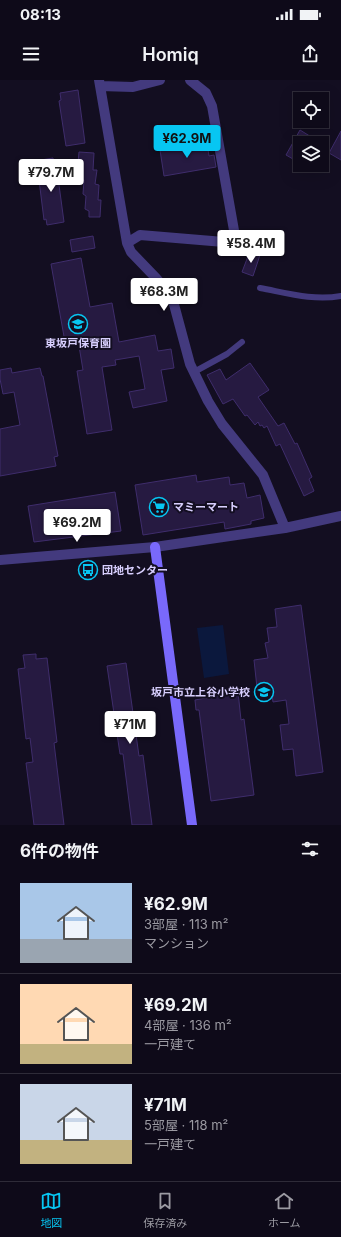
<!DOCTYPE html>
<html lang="ja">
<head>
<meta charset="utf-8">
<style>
  :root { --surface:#0e0a19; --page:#171322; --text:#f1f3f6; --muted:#9b9aa2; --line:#2e2b38; --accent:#07c6f2 }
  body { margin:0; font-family:Inter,"Noto Sans JP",sans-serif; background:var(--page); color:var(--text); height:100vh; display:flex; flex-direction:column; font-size:15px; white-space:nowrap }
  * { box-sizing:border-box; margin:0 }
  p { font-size:13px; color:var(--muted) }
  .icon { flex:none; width:22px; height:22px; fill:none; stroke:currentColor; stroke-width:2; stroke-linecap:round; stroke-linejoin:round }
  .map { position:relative; height:745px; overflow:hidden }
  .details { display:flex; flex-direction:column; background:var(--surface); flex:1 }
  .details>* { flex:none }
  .controls { position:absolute; left:293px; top:12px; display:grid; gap:8px }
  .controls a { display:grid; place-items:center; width:36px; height:36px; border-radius:0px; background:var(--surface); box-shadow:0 4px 16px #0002,0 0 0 1px var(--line); font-size:20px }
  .price { position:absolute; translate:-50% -34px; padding:0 9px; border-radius:4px; background:#fff; color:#222; font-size:13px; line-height:26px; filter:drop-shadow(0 1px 2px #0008) }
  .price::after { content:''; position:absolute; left:50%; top:24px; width:12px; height:9px; margin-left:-6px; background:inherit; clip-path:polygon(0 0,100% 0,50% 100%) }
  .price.current { background:var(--accent); color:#111 }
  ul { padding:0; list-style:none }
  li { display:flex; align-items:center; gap:12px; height:100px; padding:0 20px }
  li+li { border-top:1px solid var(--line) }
  li span { display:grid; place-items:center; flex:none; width:112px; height:80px; border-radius:0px; color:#555 }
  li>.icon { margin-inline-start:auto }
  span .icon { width:48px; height:48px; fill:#fffc; stroke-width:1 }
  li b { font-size:17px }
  h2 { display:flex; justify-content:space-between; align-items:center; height:48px; padding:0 20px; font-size:17px }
  .status { display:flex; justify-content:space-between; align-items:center; height:28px; padding:0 20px; background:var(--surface); direction:ltr }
  .status svg { height:11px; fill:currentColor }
  header { display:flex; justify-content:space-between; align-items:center; height:52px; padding:0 20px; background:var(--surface); font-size:18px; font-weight:600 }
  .dock { display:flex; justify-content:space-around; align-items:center; height:56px; border-top:1px solid var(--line); background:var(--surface); font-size:11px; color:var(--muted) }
  .dock a { display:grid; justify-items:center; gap:2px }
  .dock .current { color:var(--accent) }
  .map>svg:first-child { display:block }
  .water { fill:#0b183d }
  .building { fill:#261a41; stroke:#3f2d6c }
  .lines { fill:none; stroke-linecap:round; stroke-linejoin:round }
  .lane { stroke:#433a7e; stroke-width:6 }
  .street { stroke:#433a7e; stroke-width:10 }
  .secondary { stroke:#7969fb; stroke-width:10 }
  .labels { text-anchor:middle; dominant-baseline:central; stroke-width:4; stroke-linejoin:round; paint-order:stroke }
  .poi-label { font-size:11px; font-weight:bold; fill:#d8cffe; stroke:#130e21; text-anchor:start }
</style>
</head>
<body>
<div class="status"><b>08:13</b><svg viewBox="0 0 49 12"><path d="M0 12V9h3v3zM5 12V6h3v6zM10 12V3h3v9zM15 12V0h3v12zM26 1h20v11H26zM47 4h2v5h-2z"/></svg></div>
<header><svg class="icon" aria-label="menu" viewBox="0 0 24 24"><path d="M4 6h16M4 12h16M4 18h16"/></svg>Homiq<svg class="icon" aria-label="share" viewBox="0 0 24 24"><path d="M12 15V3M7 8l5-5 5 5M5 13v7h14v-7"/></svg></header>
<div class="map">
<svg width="341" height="745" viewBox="0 0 341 745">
  <rect width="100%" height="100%" fill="#130e21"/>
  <path class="water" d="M223,545L229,594L204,598L197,548Z"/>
  <path class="building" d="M78,10L85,63L66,66L59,21L61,20L60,13Z
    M300,50L321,63H300V83L286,75Z
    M341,51V80L329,73Z
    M207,63L209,76L214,75L216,87L164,96L160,70Z
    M79,72L94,73L93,90H97L95,104L99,105L98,120H101L100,137H89V131L85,129L86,116L83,114L84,100L80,99L81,86L78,83Z
    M53,78L55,90H57L64,142L47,145L46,139L44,140L39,100H41L40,92H42L41,80Z
    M93,156L95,168L72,172L70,160Z
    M250,171L260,175L253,196L242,192Z
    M81,178L90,227L112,223L119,262L155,255L158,271L171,269L174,288L161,290L167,321L133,328L129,312L145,309L139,276L115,280L116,285L102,287L112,350L87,354L77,291L83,290L78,260L65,262L51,184Z
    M250,283L269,310L258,317L278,346L284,343L295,364L297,363L312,397L309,399L314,411L304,416L280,364L276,366L267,346L264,348L262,345L260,346L258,342L255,345L247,335L245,336L233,319L223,324L207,295L220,289L226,300Z
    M11,288L12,293L40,288L42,296H43L58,376L54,377L56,386L0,396V349L20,345L14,312L3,314L0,299V290Z
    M196,395L197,402L229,397L230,405L244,403L247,418L260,415L264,438L251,441V444L225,449L224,442L143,455L135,405Z
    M115,412L121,451L34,462L28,426Z
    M301,525L323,692L296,696L293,669L283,670L280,645L289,644L286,620L273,622L272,615L258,617L254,580L268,578L265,563L269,562L267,548L277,547L275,529Z
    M36,574V579L47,578L57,662L54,663L64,745H34L26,683L33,682L30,658L26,659L18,589L25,588L23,575Z
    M126,583L139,676L143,675L152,745H132L123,674H120L107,586Z
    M238,612L241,640L244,639L254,715L211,721L199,630H196L195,620Z"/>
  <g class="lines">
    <path class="lane" d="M260,208C287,213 313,221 341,216
      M194,292L227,274L242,262"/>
    <path class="street" d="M99,0L127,163L131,172L156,198L172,217L190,284L208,321L222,344L263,395L285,448
      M100,6L133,7L160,0
      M127,163L140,155L224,162L235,156L212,26L206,13L190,0
      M0,480L155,467L285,448L341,436"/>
    <path class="secondary" d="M155,467L192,745"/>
  </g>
  <defs>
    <symbol id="school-ring" viewBox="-11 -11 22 22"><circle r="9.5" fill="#130e21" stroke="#07c6f2" stroke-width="1.5"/><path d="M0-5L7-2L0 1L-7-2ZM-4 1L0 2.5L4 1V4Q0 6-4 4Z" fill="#07c6f2"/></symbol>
    <symbol id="supermarket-ring" viewBox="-11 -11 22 22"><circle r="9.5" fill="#130e21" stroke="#07c6f2" stroke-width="1.5"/><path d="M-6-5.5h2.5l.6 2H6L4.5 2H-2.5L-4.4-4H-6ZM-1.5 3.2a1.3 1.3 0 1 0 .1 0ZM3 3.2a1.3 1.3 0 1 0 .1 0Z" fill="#07c6f2"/></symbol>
    <symbol id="bus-ring" viewBox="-11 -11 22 22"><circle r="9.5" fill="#130e21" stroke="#07c6f2" stroke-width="1.5"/><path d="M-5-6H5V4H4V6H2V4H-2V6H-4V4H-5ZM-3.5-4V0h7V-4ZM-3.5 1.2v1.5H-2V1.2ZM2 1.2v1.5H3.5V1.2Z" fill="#07c6f2"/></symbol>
  </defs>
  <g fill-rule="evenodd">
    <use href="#school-ring" x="67" y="233" width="22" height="22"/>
    <use href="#supermarket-ring" x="148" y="416" width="22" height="22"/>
    <use href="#bus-ring" x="77" y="479" width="22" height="22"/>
    <use href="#school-ring" x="253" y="601" width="22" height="22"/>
  </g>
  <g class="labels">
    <g class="poi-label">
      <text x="78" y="263" text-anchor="middle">東坂戸保育園</text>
      <text x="173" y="427">マミーマート</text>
      <text x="102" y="490">団地センター</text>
      <text x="250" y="612" text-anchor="end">坂戸市立上谷小学校</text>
    </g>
  </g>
</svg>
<div class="controls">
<a><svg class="icon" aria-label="locate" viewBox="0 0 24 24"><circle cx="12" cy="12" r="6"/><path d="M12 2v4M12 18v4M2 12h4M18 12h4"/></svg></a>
<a><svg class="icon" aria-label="layers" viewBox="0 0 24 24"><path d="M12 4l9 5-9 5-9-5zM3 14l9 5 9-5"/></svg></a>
</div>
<b class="price current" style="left:187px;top:79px">¥62.9M</b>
<b class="price" style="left:51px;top:113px">¥79.7M</b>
<b class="price" style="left:251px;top:184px">¥58.4M</b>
<b class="price" style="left:164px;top:232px">¥68.3M</b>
<b class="price" style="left:77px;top:463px">¥69.2M</b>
<b class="price" style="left:130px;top:665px">¥71M</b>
</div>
<section class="details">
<h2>6件の物件<svg class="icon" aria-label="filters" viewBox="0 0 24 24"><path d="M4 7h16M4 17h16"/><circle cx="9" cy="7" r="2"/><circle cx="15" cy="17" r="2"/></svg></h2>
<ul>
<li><span style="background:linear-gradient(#a9c7e8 70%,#9aa5b1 0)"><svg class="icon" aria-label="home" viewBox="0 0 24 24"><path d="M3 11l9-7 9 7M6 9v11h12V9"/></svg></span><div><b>¥62.9M</b><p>3部屋 · 113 m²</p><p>マンション</p></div></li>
<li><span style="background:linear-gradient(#ffd9b3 75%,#c2b280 0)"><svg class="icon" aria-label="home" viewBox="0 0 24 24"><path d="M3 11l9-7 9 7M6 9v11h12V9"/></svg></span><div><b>¥69.2M</b><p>4部屋 · 136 m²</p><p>一戸建て</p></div></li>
<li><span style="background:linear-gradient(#c9d6e8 70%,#c2b280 0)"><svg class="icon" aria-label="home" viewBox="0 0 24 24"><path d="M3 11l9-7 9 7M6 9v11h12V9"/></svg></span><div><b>¥71M</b><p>5部屋 · 118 m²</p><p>一戸建て</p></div></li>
</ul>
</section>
<nav class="dock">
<a class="current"><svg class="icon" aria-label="map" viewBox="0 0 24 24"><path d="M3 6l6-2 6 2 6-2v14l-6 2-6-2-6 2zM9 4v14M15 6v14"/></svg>地図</a>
<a><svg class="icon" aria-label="saved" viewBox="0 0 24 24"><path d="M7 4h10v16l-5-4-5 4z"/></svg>保存済み</a>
<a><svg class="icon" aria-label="home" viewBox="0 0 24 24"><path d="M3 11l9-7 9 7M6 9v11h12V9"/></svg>ホーム</a>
</nav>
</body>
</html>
